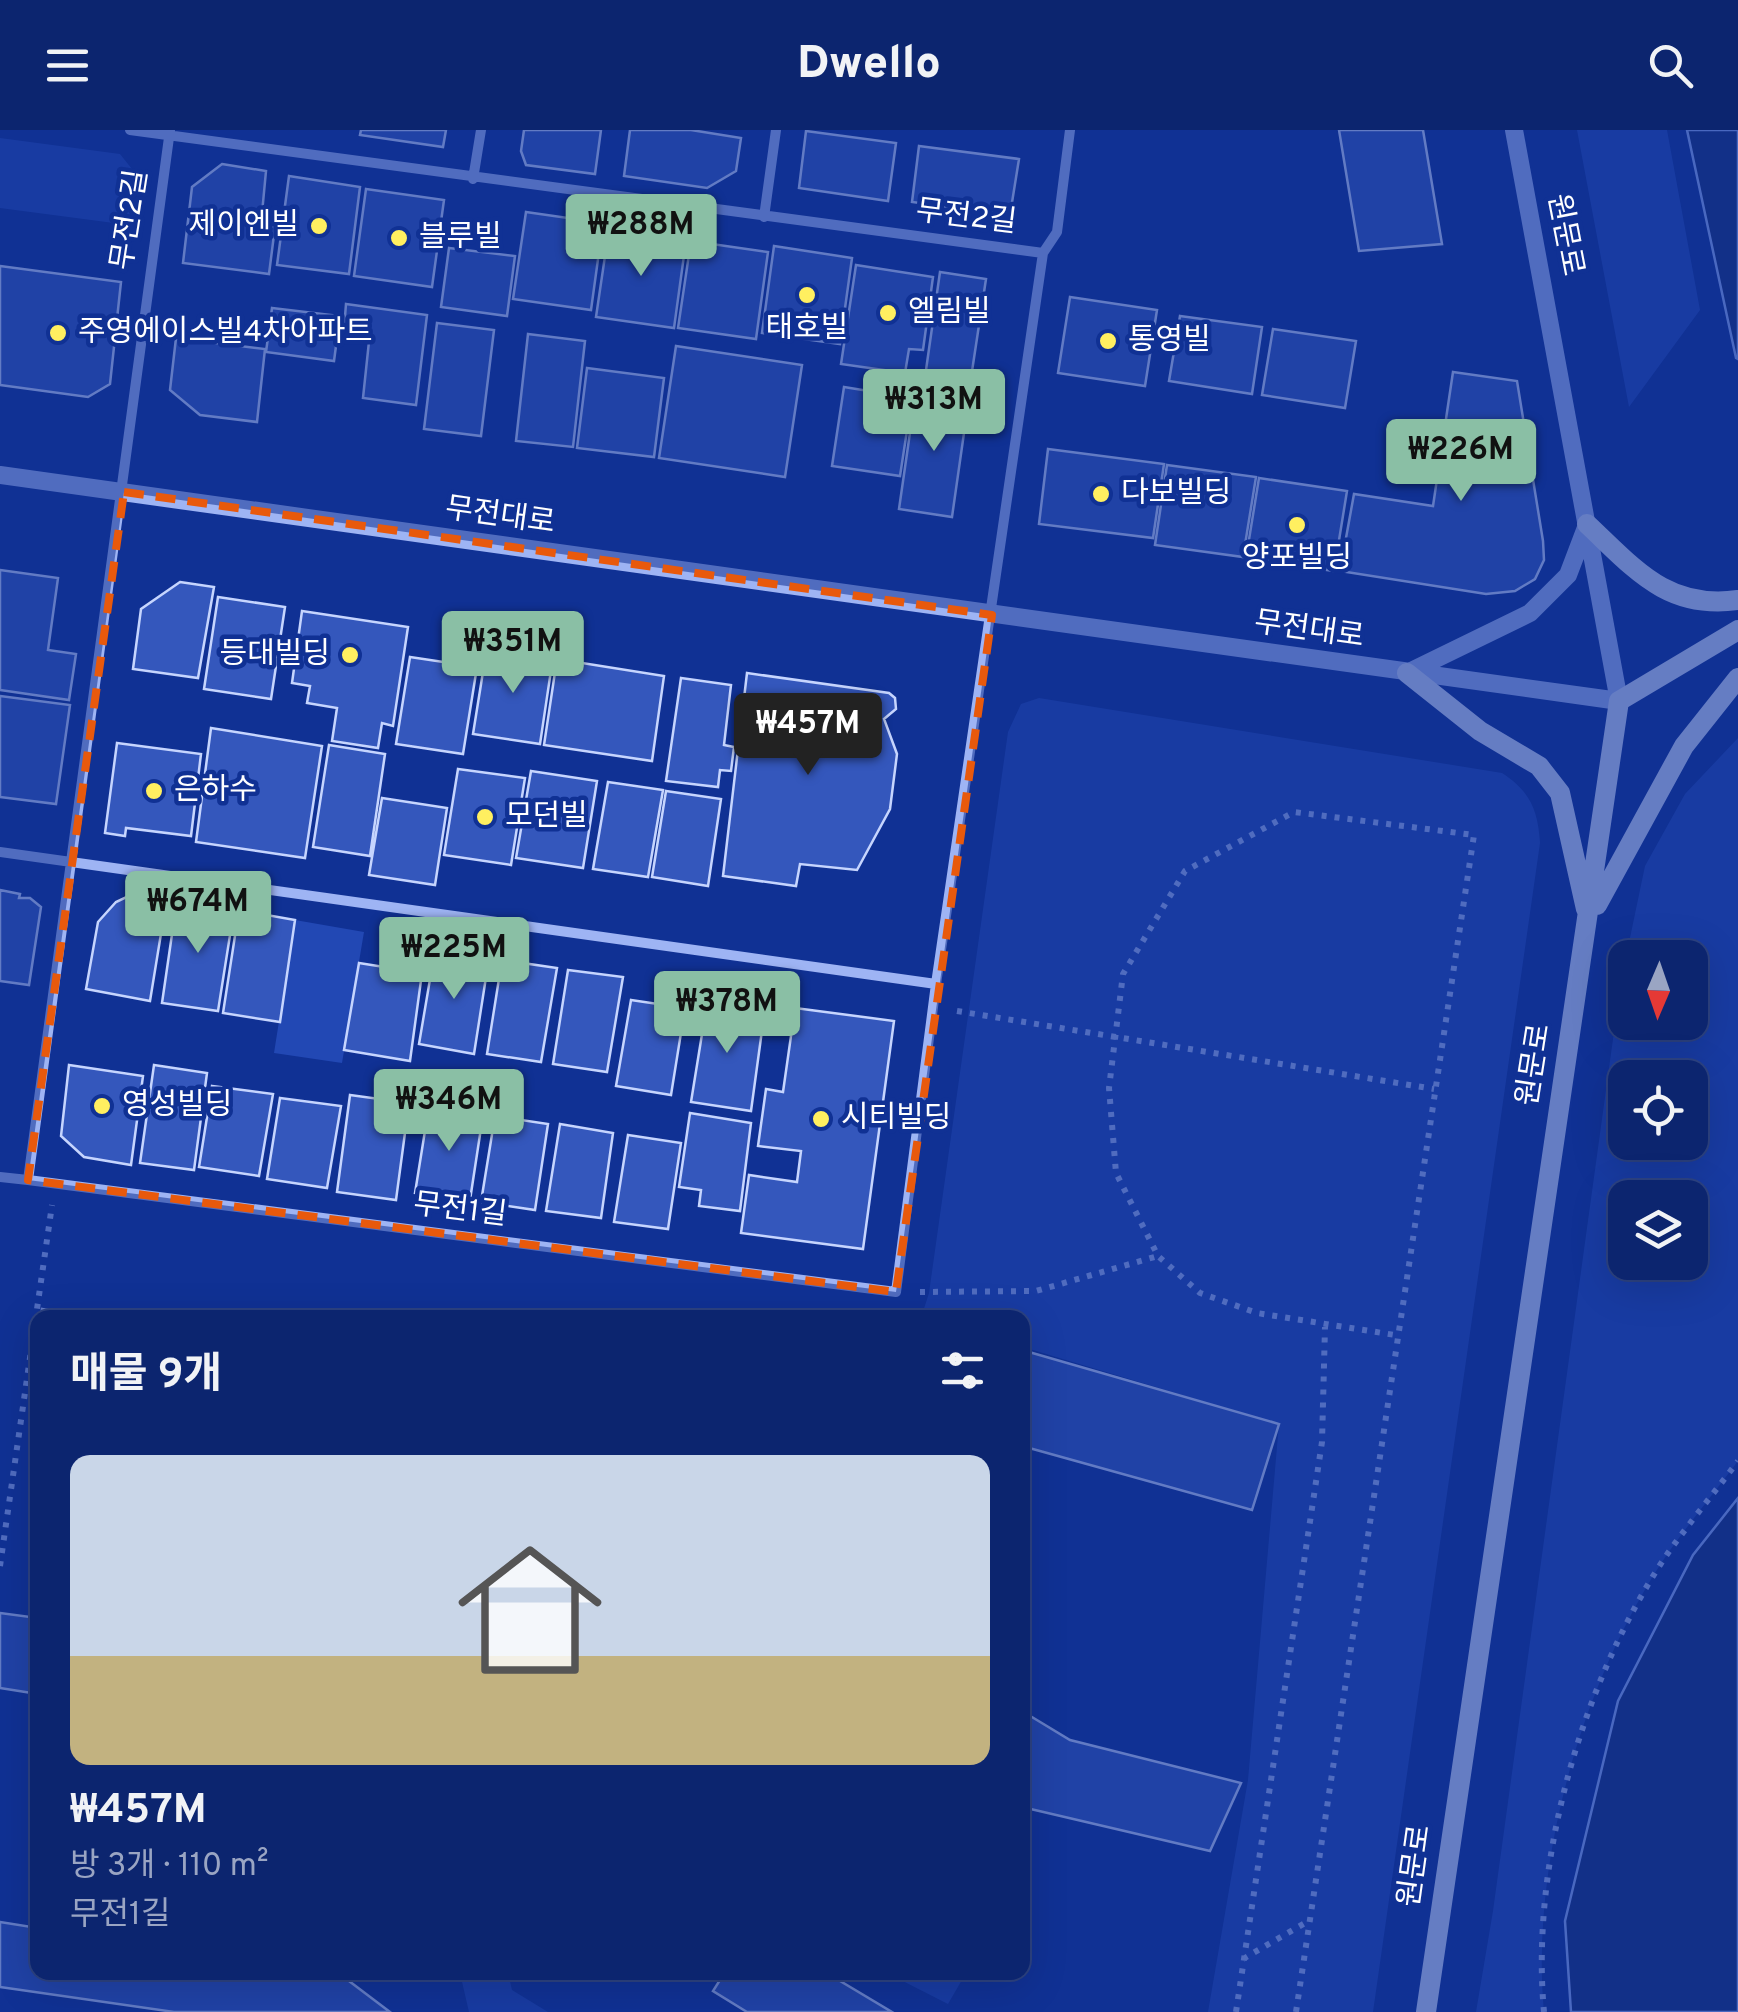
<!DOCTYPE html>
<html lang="ko">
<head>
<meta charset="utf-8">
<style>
  :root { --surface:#0c256f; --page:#1a3177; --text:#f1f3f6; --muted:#9aa5c3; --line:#2c4282; --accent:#8abfa5 }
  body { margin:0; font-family:Overpass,"Noto Sans KR",sans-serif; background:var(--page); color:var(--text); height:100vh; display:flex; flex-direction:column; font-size:38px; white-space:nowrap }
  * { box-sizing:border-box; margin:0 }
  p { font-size:32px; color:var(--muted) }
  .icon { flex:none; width:55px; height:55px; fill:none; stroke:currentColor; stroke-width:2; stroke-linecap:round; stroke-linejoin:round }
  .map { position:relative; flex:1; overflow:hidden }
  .drawer { position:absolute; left:30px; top:1180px; width:1000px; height:670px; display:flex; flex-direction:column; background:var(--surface); border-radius:20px; box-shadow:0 10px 40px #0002,0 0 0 2px var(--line) }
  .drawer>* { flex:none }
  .needle { width:65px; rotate:182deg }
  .buttons { position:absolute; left:1608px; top:810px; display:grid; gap:20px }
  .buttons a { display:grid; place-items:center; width:100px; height:100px; border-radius:20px; background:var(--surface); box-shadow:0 10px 40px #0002,0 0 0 2px var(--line); font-size:50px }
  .price { position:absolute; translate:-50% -85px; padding:0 22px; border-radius:10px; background:var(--accent); color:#111; font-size:32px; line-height:65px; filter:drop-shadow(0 2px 5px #0008) }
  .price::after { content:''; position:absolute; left:50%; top:60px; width:30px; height:22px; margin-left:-15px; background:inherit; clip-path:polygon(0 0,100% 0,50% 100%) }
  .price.on { background:#222; color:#fff }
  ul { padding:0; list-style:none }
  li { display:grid; align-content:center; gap:20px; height:530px; padding:0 40px }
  li span { display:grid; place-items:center; height:310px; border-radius:20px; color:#555 }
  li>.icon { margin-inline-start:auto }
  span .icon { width:180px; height:180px; fill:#fffc; stroke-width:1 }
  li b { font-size:42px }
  h2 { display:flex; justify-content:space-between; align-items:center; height:120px; padding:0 40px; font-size:42px }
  header { display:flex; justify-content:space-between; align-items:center; height:130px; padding:0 40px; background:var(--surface); font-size:45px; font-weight:800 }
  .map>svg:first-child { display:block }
  .green { fill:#2248b4; fill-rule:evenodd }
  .water { fill:#162f7b; stroke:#8facf7; stroke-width:2.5 }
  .building { fill:#3457bc; stroke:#c6d5fe; stroke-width:2.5 }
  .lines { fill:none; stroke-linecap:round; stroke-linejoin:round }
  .path { stroke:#9eb4f4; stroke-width:6; stroke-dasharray:5 8; stroke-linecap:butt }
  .minor { stroke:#9eb4f4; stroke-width:10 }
  .tertiary { stroke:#9eb4f4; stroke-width:18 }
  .secondary { stroke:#cdd9fd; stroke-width:20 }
  .marked { fill:none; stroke:#e8590c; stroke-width:8; stroke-dasharray:20 12; stroke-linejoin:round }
  .poi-dot { fill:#ffef60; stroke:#103194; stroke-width:4 }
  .labels { text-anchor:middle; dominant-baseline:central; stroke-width:9; stroke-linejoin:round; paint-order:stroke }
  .street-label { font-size:30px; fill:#fff; stroke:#103194 }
  .poi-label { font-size:30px; fill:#fff; stroke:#103194; text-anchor:start }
</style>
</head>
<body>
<header><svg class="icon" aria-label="menu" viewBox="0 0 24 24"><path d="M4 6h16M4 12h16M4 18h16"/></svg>Dwello<svg class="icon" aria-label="search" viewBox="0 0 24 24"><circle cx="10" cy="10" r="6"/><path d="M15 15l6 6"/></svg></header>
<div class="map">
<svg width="1738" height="1882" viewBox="0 0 1738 1882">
  <rect width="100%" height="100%" fill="#103194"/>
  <path class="green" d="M1577,0H1667L1700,180L1629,277Z
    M0,8L120,24L136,44L129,95L0,78Z
    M1039,568L1502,643C1530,661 1538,680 1540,713L1373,1882H1208L1248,1650L1279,1294L1023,1217L1022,1188H921L929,1163L1008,602L1021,574Z
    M1738,608V1331C1715,1362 1690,1392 1668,1423C1583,1548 1530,1732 1544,1882H1476L1493,1781L1621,851L1625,831V892H1690V828L1626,827L1645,736L1685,664ZM1625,948H1690V1012H1625ZM1625,1068H1690V1132H1625Z
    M295,790L364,802L342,933L274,923Z
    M460,1843H508L512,1860L548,1882H469Z
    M887,1843L966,1842V1843L948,1874Z"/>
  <path class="water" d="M1687,0H1738V229L1736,228Z
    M1738,1368V1882H1571L1565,1791L1618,1571L1693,1425Z"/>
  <path class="building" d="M361,0H446L443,17L360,5Z
    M524,0H601L595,44L526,35L521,21Z
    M630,0H691L741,8L736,41L707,58L624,46Z
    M1339,0H1423L1442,114L1359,121Z
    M806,1L896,13L888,71L799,58Z
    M919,16L1019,29L1010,85L912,72Z
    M222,34L266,41L261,94L275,97L269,144L183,133L192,57Z
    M289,46L360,57L349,144L277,135Z
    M366,59L444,70L432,157L354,146Z
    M526,82L603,93L591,180L513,169Z
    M609,99L686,111L674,198L596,187Z
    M691,111L768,122L756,209L678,198Z
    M774,116L852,128L840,214L762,203Z
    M449,118L515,126L507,186L441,177Z
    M856,135L933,147L923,220L909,219L905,243L841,234Z
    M0,136L121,152L110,254L88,267L0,255Z
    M940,142L986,149L969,261L924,254Z
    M1070,167L1157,180L1145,256L1058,243Z
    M346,174L427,185L416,275L363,268L370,202L344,199Z
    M272,178L340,186L334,231L266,222Z
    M1180,186L1262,197L1252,264L1169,251Z
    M437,193L494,200L481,306L424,299Z
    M1273,199L1356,211L1345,278L1262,265Z
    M528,204L585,211L573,317L516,311Z
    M176,208L265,219L257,292L200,285L170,260Z
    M676,216L802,235L785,347L659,328Z
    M587,238L664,248L654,327L577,318Z
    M1453,242L1517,251L1543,411L1544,430L1535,449L1515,461L1486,464L1340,441L1354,364L1433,376Z
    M844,257L912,268L900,346L832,336Z
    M916,261L969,268L952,387L899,379Z
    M1048,319L1164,334L1153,408L1039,394Z
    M1167,335L1256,347L1243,427L1155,415Z
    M1259,348L1347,361L1334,441L1246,428Z
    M0,440L58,448L48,520L76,524L69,570L0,560Z
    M180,452L214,457L198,548L133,539L141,479Z
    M218,467L285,477L271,569L204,559Z
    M302,481L408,497L393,596L382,593L378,618L332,611L337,578L307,573L310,556L292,553Z
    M487,517L553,527L540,614L473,604Z
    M410,527L477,537L463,624L396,614Z
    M557,529L664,546L652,631L544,615Z
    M747,543L889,563L895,568L896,579L884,589L897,624L890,679L857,740L800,734L796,756L723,746Z
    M681,548L731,555L724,615L734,617L731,641L720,640L718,657L666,651Z
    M0,566L70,575L56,674L0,667Z
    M211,598L322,616L305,728L196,712Z
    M117,613L201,624L191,706L126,698L125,706L105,703Z
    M329,615L385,624L370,726L313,717Z
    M458,639L525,648L511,735L444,725Z
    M531,641L597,651L583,738L516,728Z
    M608,652L663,660L648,747L593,739Z
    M666,661L721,669L708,756L652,747Z
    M382,668L447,678L435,755L369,745Z
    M0,760L20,764L19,768H30L41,777L29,855L0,851Z
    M137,762L167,767L150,871L86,859L98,792L116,772Z
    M177,770L234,780L218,881L162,873Z
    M239,780L295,790L280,892L223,883Z
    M435,820L489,828L474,924L419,914Z
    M502,830L557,838L541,932L487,924Z
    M359,833L422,843L410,931L344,920Z
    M568,840L623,847L607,942L553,934Z
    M709,861L725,863L724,871L739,875L754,890L763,893L751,981L691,972Z
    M631,870L685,878L671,965L616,956Z
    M795,878L894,891L863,1119L741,1103L749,1045L797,1052L801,1021L758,1016L766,959L783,962Z
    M69,935L143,946L131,1035L84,1027L61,1006Z
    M154,935L207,943L194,1040L140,1033Z
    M212,956L273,964L259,1046L199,1037Z
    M350,965L409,973L396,1070L337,1062Z
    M280,968L341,976L327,1058L267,1049Z
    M429,976L483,985L470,1070L415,1063Z
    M690,983L751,993L740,1081L699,1076L701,1060L679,1057Z
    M495,986L548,994L535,1080L481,1072Z
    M560,994L613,1003L601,1088L546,1081Z
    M628,1005L681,1013L668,1099L614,1092Z
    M42,1179L101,1188H41Z
    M693,1182L748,1188H692Z
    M1022,1220L1279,1294L1252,1380L1022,1316Z
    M0,1483L38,1488V1564L0,1558Z
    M1022,1581L1070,1610L1241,1653L1210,1721L1022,1677Z
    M0,1792L38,1798V1842H323L341,1845L390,1882H174L0,1857Z
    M725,1842H825L892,1882H747L713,1861Z"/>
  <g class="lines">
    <path class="path" d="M957,881L1434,959
      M920,1162L1036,1161L1158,1126
      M0,1436L52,1075
      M1243,1829L1310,1790
      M1236,1882L1322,1312L1325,1197
      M1296,1882L1474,705L1294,682L1185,741L1123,844L1109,958L1116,1043L1158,1126L1200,1163L1257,1183L1395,1205
      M1544,1882C1530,1732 1583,1548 1668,1423C1690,1392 1715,1362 1738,1331"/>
    <path class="minor" d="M130,0L1043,123
      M170,0L28,1050L896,1162L936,854L1043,123L1057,102L1070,0
      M473,49L481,0
      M764,87L776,0
      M0,722L936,854
      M0,1047L28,1050"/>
    <path class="tertiary" d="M0,345L1619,571L1514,0
      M1407,543L1530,483L1568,445L1587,395"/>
    <path class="secondary" d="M1587,394C1635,439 1667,480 1738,470
      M1407,543L1480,601L1539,636L1560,663L1586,779
      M1597,775L1684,616L1738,548
      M1426,1882L1619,571L1738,500"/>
  </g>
  <path d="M0 0H1738V1882H0ZM124,362L992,485L896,1162L28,1050Z" fill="#103194" fill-opacity=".55" fill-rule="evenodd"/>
  <path class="marked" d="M124,362L992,485L896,1162L28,1050Z"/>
  <g class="poi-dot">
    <circle cx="319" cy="96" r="10"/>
    <circle cx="399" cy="108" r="10"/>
    <circle cx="807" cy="165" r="10"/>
    <circle cx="888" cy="183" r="10"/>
    <circle cx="58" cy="203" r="10"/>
    <circle cx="1108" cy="211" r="10"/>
    <circle cx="1101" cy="364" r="10"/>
    <circle cx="1297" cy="395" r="10"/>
    <circle cx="350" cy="525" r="10"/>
    <circle cx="154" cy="661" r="10"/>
    <circle cx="485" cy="687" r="10"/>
    <circle cx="102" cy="976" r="10"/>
    <circle cx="821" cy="989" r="10"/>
  </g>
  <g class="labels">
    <g class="street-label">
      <text transform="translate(966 88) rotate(7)">무전2길</text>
      <text transform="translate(131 90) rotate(-81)">무전2길</text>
      <text transform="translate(1564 105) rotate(79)">원문로</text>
      <text transform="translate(500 387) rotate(8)">무전대로</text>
      <text transform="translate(1309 501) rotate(8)">무전대로</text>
      <text transform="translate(1535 935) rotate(-81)">원문로</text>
      <text transform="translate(460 1081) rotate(7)">무전1길</text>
      <text transform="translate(1416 1736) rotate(-82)">원문로</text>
    </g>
    <g class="poi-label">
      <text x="299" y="96" text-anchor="end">제이엔빌</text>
      <text x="419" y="108">블루빌</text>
      <text x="908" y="183">엘림빌</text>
      <text x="807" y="199" text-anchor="middle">태호빌</text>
      <text x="78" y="203">주영에이스빌4차아파트</text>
      <text x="1128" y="211">통영빌</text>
      <text x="1121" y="364">다보빌딩</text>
      <text x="1297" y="429" text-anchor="middle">양포빌딩</text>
      <text x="330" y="525" text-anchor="end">등대빌딩</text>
      <text x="174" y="661">은하수</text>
      <text x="505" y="687">모던빌</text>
      <text x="122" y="976">영성빌딩</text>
      <text x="841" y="989">시티빌딩</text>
    </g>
  </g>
</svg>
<div class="buttons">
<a><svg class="needle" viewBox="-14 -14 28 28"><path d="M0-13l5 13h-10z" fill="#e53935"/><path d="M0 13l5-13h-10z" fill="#9aa5c3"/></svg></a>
<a><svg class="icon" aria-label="locate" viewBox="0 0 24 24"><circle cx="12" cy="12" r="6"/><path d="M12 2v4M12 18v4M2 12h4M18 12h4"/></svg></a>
<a><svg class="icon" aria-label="layers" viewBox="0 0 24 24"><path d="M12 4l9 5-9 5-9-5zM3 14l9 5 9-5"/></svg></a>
</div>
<b class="price" style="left:641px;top:149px">₩288M</b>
<b class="price" style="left:934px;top:324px">₩313M</b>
<b class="price" style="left:1461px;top:374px">₩226M</b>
<b class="price" style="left:513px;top:566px">₩351M</b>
<b class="price on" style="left:808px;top:648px">₩457M</b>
<b class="price" style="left:198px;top:826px">₩674M</b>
<b class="price" style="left:454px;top:872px">₩225M</b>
<b class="price" style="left:727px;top:926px">₩378M</b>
<b class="price" style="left:449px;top:1024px">₩346M</b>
<section class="drawer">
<h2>매물 9개<svg class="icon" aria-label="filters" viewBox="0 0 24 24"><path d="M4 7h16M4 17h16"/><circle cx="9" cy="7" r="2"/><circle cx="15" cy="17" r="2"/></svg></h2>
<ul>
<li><span style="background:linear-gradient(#c9d6e8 65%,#c2b280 0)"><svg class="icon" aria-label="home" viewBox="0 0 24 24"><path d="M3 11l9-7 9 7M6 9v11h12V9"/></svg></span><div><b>₩457M</b><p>방 3개 · 110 m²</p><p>무전1길</p></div></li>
</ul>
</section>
</div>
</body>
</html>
